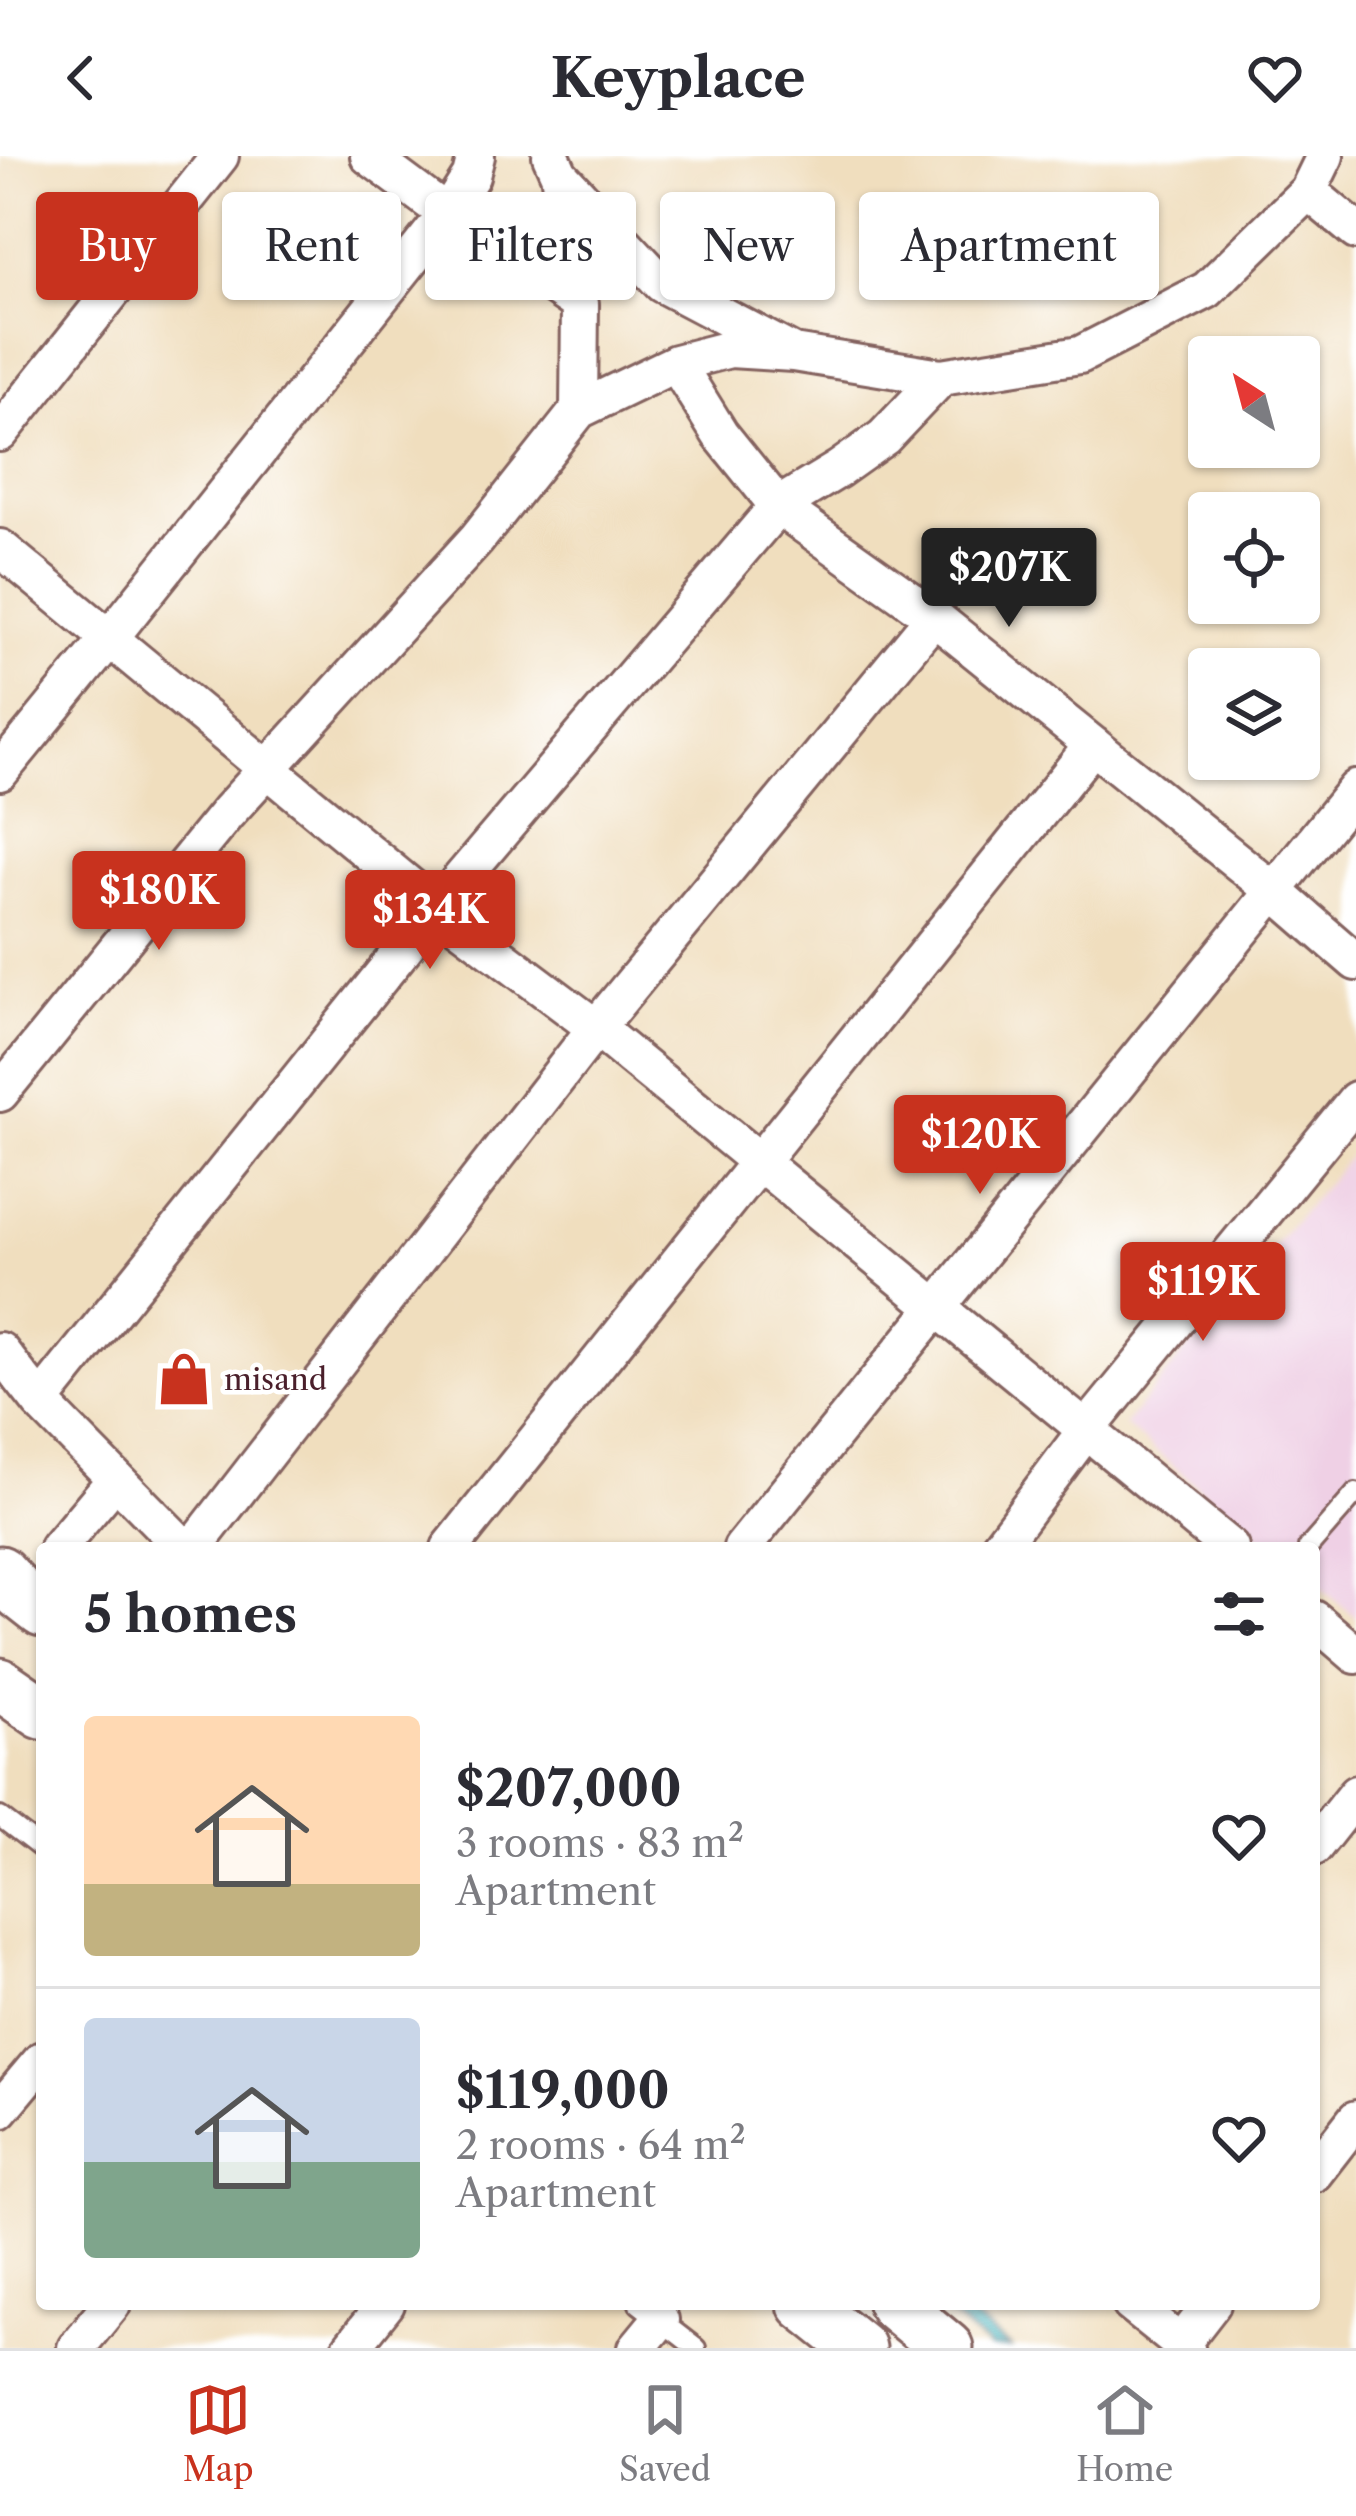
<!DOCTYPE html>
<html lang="en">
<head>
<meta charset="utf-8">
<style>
  :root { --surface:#fff; --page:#f7f7f7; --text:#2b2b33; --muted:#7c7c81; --line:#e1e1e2; --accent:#c8321e }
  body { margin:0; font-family:"Libre Caslon Text",serif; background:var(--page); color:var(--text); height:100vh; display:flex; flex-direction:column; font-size:45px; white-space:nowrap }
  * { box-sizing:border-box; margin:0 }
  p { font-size:39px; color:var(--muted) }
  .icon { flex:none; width:66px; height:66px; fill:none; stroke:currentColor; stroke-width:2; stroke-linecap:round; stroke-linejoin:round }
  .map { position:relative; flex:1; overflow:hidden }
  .panel { position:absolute; left:36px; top:1386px; width:1284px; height:768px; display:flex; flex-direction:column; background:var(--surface); border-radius:12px; box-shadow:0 3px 9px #0004 }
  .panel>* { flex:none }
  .guide { position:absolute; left:36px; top:36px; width:1284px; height:108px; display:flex; gap:24px }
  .needle { width:78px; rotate:324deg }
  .tools { position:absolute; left:1188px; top:180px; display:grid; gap:24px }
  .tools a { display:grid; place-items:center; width:132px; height:132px; border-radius:12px; background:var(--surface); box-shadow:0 3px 9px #0004; font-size:60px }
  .price { position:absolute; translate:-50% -102px; padding:0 27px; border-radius:12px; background:var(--accent); color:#fff; font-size:39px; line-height:78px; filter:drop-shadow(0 3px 6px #0008) }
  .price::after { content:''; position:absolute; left:50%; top:72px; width:36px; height:27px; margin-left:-18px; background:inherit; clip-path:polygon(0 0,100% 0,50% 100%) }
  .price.active { background:#222; color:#fff }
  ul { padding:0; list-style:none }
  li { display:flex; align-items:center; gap:36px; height:300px; padding:0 48px }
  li+li { border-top:3px solid var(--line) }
  li span { display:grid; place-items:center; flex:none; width:336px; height:240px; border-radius:12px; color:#555 }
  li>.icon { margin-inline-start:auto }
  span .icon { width:144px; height:144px; fill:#fffc; stroke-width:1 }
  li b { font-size:51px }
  h2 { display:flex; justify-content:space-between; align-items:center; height:144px; padding:0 48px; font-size:51px }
  .pill { padding:0 42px; border-radius:12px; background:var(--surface); box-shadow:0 3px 9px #0004; font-size:42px; line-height:108px }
  .pill.active { background:var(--accent); color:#fff }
  header { display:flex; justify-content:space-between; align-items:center; height:156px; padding:0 48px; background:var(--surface); font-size:54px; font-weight:700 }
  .tab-bar { display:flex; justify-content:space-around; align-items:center; height:168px; border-top:3px solid var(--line); background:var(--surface); font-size:33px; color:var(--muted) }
  .tab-bar a { display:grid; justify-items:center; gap:6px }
  .tab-bar .active { color:var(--accent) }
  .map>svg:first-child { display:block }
  .built { fill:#efd0e5 }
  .water { fill:#41b1ba; stroke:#466872; stroke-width:3 }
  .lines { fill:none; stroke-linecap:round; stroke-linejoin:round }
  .service-casing { stroke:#84625e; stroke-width:24 }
  .minor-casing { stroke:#84625e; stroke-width:42 }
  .secondary-casing { stroke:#84625e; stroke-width:57 }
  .service { stroke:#fff; stroke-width:18 }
  .minor { stroke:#fff; stroke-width:36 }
  .secondary { stroke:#fff; stroke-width:51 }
  .labels { text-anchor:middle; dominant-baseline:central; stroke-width:9; stroke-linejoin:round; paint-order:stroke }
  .poi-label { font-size:30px; fill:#4a1f2b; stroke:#fff; text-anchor:start }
</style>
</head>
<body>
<header><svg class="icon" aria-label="back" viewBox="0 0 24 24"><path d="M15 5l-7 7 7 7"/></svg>Keyplace<svg class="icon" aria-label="heart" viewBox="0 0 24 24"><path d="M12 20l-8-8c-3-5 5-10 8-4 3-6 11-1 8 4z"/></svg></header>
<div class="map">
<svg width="1356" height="2192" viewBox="0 0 1356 2192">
  <rect width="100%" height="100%" fill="#fff"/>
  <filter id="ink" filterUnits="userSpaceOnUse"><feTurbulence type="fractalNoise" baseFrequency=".00833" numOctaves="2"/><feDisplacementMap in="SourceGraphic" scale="24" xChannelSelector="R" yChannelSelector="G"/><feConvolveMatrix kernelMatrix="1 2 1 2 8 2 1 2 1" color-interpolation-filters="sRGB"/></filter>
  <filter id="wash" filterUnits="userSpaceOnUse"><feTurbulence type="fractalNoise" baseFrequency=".004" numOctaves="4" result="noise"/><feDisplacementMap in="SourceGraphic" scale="48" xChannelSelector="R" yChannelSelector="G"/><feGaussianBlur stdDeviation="2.7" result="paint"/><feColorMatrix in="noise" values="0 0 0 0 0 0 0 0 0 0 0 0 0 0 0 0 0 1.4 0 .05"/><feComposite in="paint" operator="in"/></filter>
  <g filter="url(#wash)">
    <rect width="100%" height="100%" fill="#f0debe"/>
    <path class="built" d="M1356,992V1461L1314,1427V1392H1272L1124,1269Z"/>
    <path class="water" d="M935,2148H956L1011,2192H990Z"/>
  </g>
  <g filter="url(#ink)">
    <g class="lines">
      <defs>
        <path id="service" d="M1308,1392L1356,1337
          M0,1661L42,1693
          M639,2148L696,2192"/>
        <path id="minor" d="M369,0L447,58L580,148
          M551,0L559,18L662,128L793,197L941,221L1080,199L1207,134L1308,35L1325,0
          M559,18L580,148L579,254
          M1308,35L1356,75
          M941,221L884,281L839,313L778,350L934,461L1274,735L1356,806
          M0,277L220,0
          M0,392L436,752L596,872L1230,1392
          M0,616L108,484L447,58L471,20L476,0
          M0,937L227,657L477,383L579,254L676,207L730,193L793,197
          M0,1195L40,1246L184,1392
          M40,1246L436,752L778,350L720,278L676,207
          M58,1392L116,1323
          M193,1392L596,872L934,461
          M450,1392L1093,589
          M742,1392L1356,633
          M998,1392L1087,1273L1356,944
          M1314,1463L1356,1499
          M1314,1691L1356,1638
          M0,1954L42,1904
          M1314,2017L1356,1963
          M1131,2148L1186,2192
          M1181,2188L1212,2148
          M76,2192L112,2148
          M351,2192L386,2148
          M637,2192L660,2164"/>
        <path id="secondary" d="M0,1416L19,1437L42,1455
          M0,1528L42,1557
          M804,2148L859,2192
          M894,2148L947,2192"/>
      </defs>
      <use href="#service" class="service-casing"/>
      <use href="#minor" class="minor-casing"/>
      <use href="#secondary" class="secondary-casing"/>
      <use href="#service" class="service"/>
      <use href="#minor" class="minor"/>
      <use href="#secondary" class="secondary"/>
    </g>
  </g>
  <defs>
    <symbol id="shop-bare" viewBox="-9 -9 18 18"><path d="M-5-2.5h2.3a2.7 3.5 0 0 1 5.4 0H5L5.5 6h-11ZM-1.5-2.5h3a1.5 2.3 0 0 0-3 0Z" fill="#c8321e" stroke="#fff" stroke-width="2.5" paint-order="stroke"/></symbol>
  </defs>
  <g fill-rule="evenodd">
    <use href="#shop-bare" x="146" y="1185" width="76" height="76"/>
  </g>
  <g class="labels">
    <g class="poi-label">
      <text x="224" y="1223">misand</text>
    </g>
  </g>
</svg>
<div class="tools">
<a><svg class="needle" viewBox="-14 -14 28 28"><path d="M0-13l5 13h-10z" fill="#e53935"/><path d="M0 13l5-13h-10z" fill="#7c7c81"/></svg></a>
<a><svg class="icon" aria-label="locate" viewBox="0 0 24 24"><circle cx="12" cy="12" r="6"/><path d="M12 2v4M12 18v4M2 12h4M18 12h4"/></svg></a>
<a><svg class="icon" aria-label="layers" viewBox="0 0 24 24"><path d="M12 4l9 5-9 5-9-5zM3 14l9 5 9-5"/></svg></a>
</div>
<b class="price active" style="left:1009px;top:474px">$207K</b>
<b class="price" style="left:159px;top:797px">$180K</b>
<b class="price" style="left:430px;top:816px">$134K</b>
<b class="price" style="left:980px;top:1041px">$120K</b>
<b class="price" style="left:1203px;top:1188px">$119K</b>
<div class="guide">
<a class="pill active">Buy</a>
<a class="pill">Rent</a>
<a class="pill">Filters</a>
<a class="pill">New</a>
<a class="pill">Apartment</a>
</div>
<section class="panel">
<h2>5 homes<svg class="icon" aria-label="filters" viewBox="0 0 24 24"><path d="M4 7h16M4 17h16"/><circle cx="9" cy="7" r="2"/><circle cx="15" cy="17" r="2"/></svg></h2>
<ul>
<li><span style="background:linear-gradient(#ffd9b3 70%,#c2b280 0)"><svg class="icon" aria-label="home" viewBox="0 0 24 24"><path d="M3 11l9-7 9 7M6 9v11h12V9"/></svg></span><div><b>$207,000</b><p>3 rooms · 83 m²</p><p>Apartment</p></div><svg class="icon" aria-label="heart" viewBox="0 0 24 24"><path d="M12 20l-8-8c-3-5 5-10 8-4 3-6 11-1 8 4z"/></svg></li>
<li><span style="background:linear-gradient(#c9d6e8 60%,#7fa58c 0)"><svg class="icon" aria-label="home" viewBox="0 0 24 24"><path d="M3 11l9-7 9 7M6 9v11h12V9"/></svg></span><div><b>$119,000</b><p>2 rooms · 64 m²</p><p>Apartment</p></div><svg class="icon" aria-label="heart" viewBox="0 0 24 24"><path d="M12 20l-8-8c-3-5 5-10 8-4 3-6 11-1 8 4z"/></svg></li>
</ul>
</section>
</div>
<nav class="tab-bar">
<a class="active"><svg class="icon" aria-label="map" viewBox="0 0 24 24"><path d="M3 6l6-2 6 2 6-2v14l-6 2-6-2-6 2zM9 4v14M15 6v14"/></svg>Map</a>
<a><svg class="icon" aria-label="saved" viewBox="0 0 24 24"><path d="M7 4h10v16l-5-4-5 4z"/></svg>Saved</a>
<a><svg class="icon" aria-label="home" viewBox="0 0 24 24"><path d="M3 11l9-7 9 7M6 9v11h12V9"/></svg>Home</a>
</nav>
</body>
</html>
